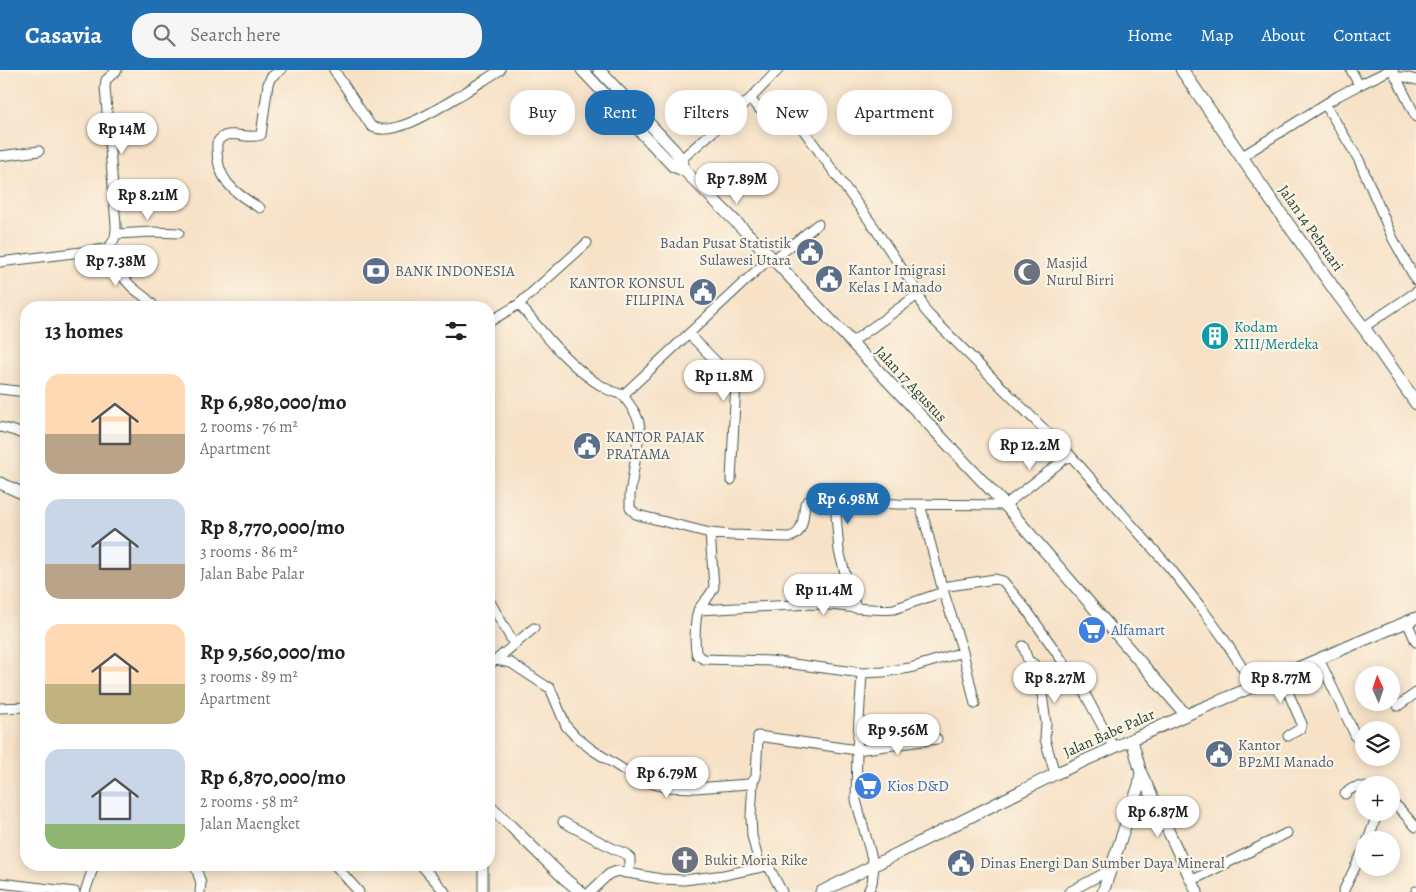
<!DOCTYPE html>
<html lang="en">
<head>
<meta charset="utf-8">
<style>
  :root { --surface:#fff; --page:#f6f6f6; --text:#202124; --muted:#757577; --accent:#1f6fb2 }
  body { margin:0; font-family:Alegreya,serif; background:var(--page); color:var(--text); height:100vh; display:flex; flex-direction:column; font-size:19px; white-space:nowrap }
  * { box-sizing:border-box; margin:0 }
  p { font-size:16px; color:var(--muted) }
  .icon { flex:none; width:28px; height:28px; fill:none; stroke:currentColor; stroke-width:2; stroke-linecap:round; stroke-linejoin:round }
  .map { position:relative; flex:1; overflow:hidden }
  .details { position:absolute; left:20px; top:231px; width:475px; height:570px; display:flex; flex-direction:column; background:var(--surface); border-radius:20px; box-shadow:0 2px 12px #0003 }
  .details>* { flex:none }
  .guide { position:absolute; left:510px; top:20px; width:475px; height:45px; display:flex; gap:10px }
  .needle { width:32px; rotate:357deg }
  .buttons { position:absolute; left:1355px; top:596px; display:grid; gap:10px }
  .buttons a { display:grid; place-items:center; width:45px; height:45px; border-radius:50%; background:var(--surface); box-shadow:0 2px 12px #0003; font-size:25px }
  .price { position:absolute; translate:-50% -42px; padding:0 11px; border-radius:18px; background:#fff; color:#222; font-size:16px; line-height:32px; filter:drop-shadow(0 1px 2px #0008) }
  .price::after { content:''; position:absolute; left:50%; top:30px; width:15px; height:11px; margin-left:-8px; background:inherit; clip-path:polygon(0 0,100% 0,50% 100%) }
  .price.active { background:var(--accent); color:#fff }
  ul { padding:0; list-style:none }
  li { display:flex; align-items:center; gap:15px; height:125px; padding:0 25px }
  li span { display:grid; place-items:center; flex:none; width:140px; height:100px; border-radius:15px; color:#555 }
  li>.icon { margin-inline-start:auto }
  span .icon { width:60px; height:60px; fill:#fffc; stroke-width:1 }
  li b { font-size:21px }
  h2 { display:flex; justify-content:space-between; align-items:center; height:60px; padding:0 25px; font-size:21px }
  .pill { padding:0 18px; border-radius:20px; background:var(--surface); box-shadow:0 2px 12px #0003; font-size:18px; line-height:45px }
  .pill.active { background:var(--accent); color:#fff }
  header { display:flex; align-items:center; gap:30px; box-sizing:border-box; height:70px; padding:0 25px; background:var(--accent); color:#fff }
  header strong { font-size:24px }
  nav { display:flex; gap:28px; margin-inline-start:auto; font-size:18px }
  .search { width:350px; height:45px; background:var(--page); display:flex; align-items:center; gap:12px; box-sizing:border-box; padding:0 18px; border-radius:20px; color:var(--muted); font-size:19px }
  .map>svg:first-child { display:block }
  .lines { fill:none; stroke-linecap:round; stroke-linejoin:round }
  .minor-casing { stroke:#3f564a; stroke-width:11 }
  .tertiary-casing { stroke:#3f564a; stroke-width:13 }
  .secondary-casing { stroke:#3f564a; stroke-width:14 }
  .minor { stroke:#fff; stroke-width:9 }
  .tertiary { stroke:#fff; stroke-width:11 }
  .secondary { stroke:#fff; stroke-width:12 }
  .labels { text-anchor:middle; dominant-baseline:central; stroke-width:4.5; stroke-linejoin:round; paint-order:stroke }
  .street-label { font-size:15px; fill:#1f3d34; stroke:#fcf5e5 }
  .service-label { font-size:15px; fill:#4e5e75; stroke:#fcf5e5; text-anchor:start }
  .worship-label { font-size:15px; fill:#5b616d; stroke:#fcf5e5; text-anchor:start }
  .culture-label { font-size:15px; fill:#0d838f; stroke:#fcf5e5; text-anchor:start }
  .shop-label { font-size:15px; fill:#366cbe; stroke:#fcf5e5; text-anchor:start }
</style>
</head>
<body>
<header>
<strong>Casavia</strong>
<div class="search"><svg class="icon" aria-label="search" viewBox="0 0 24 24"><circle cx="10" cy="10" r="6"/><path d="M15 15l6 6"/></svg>Search here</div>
<nav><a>Home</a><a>Map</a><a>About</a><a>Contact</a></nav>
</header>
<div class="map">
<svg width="1416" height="822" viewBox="0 0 1416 822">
  <rect width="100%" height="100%" fill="#fcf5e5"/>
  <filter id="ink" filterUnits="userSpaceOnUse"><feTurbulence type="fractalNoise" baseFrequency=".02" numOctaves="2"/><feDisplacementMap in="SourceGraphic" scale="10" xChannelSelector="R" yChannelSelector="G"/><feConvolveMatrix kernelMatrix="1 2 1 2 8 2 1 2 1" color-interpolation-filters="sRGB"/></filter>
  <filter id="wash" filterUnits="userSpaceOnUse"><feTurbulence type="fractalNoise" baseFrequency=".0096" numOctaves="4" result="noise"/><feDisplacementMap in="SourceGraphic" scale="20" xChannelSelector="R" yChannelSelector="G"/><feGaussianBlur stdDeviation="1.12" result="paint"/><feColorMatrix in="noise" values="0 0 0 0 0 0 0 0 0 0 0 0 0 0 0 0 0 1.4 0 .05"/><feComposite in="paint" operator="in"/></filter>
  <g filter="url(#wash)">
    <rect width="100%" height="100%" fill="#f7e2c8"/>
  </g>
  <g filter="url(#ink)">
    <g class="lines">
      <defs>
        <path id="minor" d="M334,0L371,56C393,70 445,34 464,23C476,15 488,8 500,0
          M1351,0L1359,15
          M1396,7H1405L1416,10
          M750,29C754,33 759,40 765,43C774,47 785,43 794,47L874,157L919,224L924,239L930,246L1070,385L1102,421L1170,498L1200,536L1224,569L1254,616
          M1325,34L1359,90L1393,169L1416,210
          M108,58L145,56
          M0,86L39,81
          M1241,87L1338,26L1359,15L1390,0H1393L1394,3L1416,47
          M677,93L750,29L778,0
          M260,138C232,122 215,108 217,73C226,56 247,71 261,65L268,14L271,7L281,0
          M116,164L152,162L179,163
          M587,173L519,234C545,265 570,298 605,318C610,321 617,323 623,325
          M110,176C115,191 119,205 131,216C139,224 149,228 155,238
          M771,187L623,325C630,336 639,345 640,358L630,425V438L636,444L642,446L710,463L714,517C710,528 701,533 698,541C695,549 694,577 697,585L704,589L770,591L862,603L883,602L910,598L963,582
          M773,190L818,154
          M0,192L106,179C115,173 116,165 116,155L105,17L106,10L117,0
          M489,252L519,234
          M1364,257L1416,222
          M689,264L736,312L731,410
          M852,272L919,224
          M0,319L26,322
          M0,357L15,361L26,366
          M835,432L839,481L846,507L856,538
          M920,434L942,517L963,582L975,634
          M710,463L730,465L789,467C804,465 803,446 805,434L808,431L898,434L1005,435L1070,385
          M942,517L995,509L1003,511L1026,539L1084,622L1114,678
          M489,530L514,574
          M698,540L812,534C839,534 866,542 894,539L943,522
          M1407,552L1416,572
          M1023,576L1028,590L1035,595L1040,610L1046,653L1045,669L1055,704
          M1319,589L1356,667
          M496,590L534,558
          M489,594L496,590L511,593L546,616L550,618L566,656L575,666L591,679L635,707L657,715L665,717L696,718L748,714L753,711L756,707L758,666L857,680L937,669
          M862,603L857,680L856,730L874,796L872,813L868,822
          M1281,606L1302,654L1300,659L1288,666
          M1398,636L1416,623
          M0,638L26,637
          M753,711L751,747L752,766L760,797
          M1345,724C1351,718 1355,716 1364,717
          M1391,735L1398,737L1416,757
          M563,752L612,778L626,784L630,788V795L625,803
          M1368,770L1374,753L1379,742
          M195,795L201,813L200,822
          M335,795L359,822
          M421,795L445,822
          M483,795V822
          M1191,811L1287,763
          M0,813L75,822
          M85,822L94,795
          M590,822L609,804L617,801L661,809L684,810L724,805L766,796L770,799L782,822
          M1069,822L1110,800
          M1343,822L1364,779
          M1416,822V821"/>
        <path id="tertiary" d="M582,0L673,96L685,101L771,187L1005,435L1186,645
          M599,0L674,80L681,89L685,101
          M0,413L26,425
          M1141,703L1197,822
          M489,735L565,809L581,822
          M821,822L1055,704L1186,645L1416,548
          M1103,822L1139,715L1141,703L1132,670"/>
        <path id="secondary" d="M1182,0L1271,130L1337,223L1366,261L1416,333"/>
      </defs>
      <use href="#minor" class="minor-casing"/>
      <use href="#tertiary" class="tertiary-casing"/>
      <use href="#secondary" class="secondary-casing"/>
      <use href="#minor" class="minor"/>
      <use href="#tertiary" class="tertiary"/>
      <use href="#secondary" class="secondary"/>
    </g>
  </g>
  <defs>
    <symbol id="civic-disc" viewBox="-11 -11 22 22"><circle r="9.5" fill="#5c6f8a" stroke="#fcf5e5"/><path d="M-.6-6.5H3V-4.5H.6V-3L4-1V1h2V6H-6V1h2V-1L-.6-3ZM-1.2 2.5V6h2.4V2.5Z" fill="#fff"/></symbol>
    <symbol id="bank-disc" viewBox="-11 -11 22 22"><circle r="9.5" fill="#5c6f8a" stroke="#fcf5e5"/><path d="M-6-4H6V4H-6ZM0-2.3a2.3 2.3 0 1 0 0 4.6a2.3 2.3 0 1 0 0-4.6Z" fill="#fff"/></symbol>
    <symbol id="mosque-disc" viewBox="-11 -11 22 22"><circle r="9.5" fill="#6b7280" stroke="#fcf5e5"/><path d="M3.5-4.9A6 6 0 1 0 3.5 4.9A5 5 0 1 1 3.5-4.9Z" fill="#fff"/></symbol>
    <symbol id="building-disc" viewBox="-11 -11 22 22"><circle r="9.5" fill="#0f9aa8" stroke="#fcf5e5"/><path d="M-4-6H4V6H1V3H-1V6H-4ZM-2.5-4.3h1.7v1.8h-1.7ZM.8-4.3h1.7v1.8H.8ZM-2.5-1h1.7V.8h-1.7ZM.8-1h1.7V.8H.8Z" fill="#fff"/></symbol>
    <symbol id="supermarket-disc" viewBox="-11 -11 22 22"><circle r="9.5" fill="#3f7fe0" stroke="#fcf5e5"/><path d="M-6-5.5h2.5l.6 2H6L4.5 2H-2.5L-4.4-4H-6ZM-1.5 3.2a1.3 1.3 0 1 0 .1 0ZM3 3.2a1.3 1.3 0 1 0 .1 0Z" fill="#fff"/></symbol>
    <symbol id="church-disc" viewBox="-11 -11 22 22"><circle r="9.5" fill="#6b7280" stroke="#fcf5e5"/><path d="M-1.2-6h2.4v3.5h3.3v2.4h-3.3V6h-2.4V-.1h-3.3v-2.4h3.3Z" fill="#fff"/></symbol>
  </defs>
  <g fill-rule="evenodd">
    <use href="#civic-disc" x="794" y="166" width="32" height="32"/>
    <use href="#bank-disc" x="360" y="185" width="32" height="32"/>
    <use href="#mosque-disc" x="1011" y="186" width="32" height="32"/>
    <use href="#civic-disc" x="813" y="193" width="32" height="32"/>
    <use href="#civic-disc" x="687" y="206" width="32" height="32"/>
    <use href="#building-disc" x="1199" y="250" width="32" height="32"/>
    <use href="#civic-disc" x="571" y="360" width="32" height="32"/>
    <use href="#supermarket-disc" x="1076" y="544" width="32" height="32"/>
    <use href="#civic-disc" x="1203" y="668" width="32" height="32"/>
    <use href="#supermarket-disc" x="852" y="700" width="32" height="32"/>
    <use href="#church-disc" x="669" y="774" width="32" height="32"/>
    <use href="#civic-disc" x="945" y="777" width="32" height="32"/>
  </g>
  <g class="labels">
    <g class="street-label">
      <text transform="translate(1311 158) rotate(55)">Jalan 14 Pebruari</text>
      <text transform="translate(911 314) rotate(47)">Jalan 17 Agustus</text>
      <text transform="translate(1109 663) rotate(-24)">Jalan Babe Palar</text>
    </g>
    <g class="service-label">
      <text x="791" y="173" text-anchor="end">Badan Pusat Statistik<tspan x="791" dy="17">Sulawesi Utara</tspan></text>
      <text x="848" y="200">Kantor Imigrasi<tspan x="848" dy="17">Kelas I Manado</tspan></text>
      <text x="395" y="201">BANK INDONESIA</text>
      <text x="684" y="213" text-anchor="end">KANTOR KONSUL<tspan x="684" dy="17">FILIPINA</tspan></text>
      <text x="606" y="367">KANTOR PAJAK<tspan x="606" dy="17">PRATAMA</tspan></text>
      <text x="1238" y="675">Kantor<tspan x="1238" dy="17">BP2MI Manado</tspan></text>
      <text x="980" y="793">Dinas Energi Dan Sumber Daya Mineral</text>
    </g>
    <g class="worship-label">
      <text x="1046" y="193">Masjid<tspan x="1046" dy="17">Nurul Birri</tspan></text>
      <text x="704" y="790">Bukit Moria Rike</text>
    </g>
    <g class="culture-label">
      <text x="1234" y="257">Kodam<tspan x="1234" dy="17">XIII/Merdeka</tspan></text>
    </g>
    <g class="shop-label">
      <text x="1111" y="560">Alfamart</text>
      <text x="887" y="716">Kios D&amp;D</text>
    </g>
  </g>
</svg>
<div class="buttons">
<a><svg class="needle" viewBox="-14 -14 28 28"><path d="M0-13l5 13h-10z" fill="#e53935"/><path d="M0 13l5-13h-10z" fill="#757577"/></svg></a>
<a><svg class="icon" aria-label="layers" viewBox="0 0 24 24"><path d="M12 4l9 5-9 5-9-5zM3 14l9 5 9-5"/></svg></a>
<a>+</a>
<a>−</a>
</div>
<b class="price" style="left:122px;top:85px">Rp 14M</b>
<b class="price" style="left:737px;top:135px">Rp 7.89M</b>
<b class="price" style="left:148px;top:151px">Rp 8.21M</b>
<b class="price" style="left:116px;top:217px">Rp 7.38M</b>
<b class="price" style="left:724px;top:332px">Rp 11.8M</b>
<b class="price" style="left:1030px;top:401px">Rp 12.2M</b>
<b class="price active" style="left:848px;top:455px">Rp 6.98M</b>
<b class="price" style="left:824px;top:546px">Rp 11.4M</b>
<b class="price" style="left:1055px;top:634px">Rp 8.27M</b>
<b class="price" style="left:1281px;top:634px">Rp 8.77M</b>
<b class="price" style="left:898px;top:686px">Rp 9.56M</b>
<b class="price" style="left:667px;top:729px">Rp 6.79M</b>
<b class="price" style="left:1158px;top:768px">Rp 6.87M</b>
<div class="guide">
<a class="pill">Buy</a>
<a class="pill active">Rent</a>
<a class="pill">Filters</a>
<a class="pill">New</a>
<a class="pill">Apartment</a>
</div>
<section class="details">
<h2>13 homes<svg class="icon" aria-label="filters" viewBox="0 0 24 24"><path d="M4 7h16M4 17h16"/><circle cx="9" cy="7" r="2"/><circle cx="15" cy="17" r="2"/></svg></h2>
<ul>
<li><span style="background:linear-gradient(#ffd9b3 60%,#b9a48a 0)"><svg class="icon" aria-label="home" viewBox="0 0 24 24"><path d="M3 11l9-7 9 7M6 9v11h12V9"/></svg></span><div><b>Rp 6,980,000/mo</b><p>2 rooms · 76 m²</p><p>Apartment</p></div></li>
<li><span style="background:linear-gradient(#c9d6e8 65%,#b9a48a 0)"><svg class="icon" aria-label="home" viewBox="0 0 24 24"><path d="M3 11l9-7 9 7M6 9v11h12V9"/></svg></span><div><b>Rp 8,770,000/mo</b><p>3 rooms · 86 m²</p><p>Jalan Babe Palar</p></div></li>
<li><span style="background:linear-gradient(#ffd9b3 60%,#c2b280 0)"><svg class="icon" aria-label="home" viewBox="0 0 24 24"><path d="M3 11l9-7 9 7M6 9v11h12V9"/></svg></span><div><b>Rp 9,560,000/mo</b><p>3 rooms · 89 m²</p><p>Apartment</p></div></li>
<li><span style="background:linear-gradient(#c9d6e8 75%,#8fb573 0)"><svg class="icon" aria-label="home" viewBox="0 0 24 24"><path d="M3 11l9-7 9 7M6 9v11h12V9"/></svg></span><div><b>Rp 6,870,000/mo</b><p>2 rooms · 58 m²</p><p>Jalan Maengket</p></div></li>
</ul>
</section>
</div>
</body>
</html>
